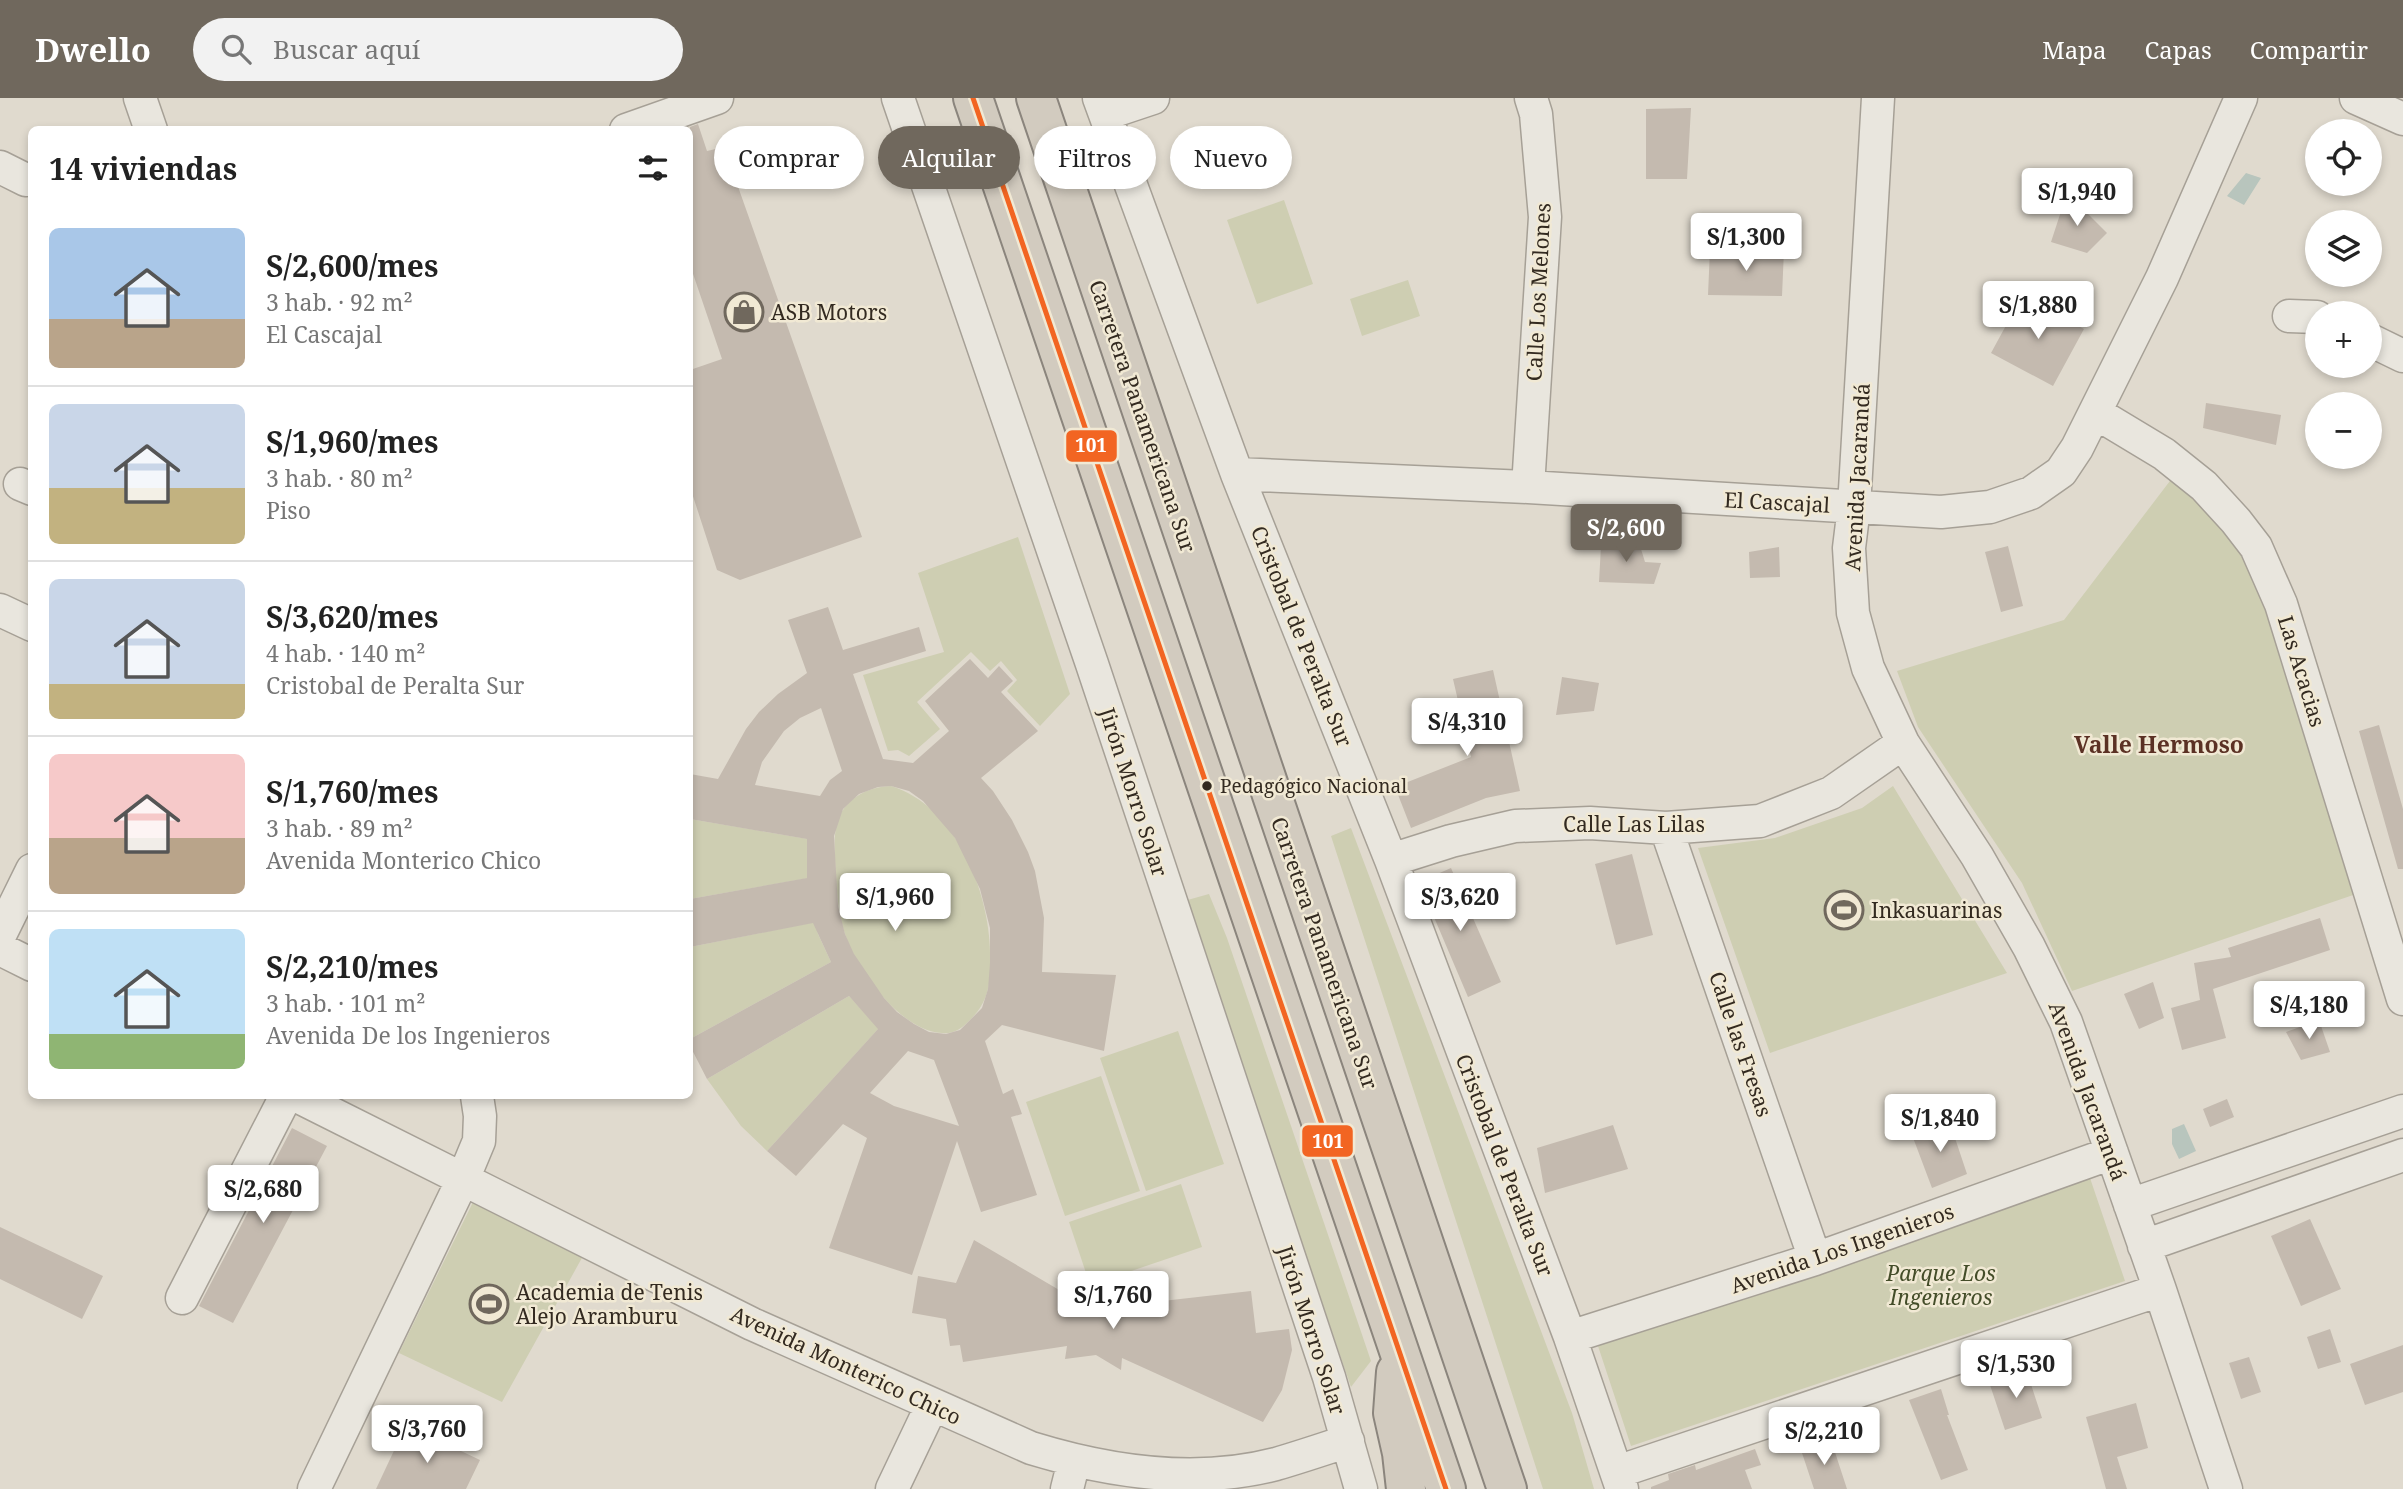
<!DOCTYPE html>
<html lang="es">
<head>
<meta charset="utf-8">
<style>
  :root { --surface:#fff; --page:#f2f2f2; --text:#222; --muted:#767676; --line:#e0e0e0; --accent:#70685d }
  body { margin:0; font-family:"Noto Serif",serif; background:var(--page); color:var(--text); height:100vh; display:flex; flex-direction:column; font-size:26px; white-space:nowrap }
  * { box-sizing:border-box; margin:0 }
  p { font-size:23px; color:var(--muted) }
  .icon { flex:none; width:38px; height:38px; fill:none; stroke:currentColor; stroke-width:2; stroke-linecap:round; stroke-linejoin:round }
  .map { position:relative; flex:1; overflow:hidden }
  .sheet { position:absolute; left:28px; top:28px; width:665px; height:973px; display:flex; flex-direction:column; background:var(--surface); border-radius:10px; box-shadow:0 4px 10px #0003 }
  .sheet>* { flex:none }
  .guide { position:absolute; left:714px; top:28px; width:665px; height:63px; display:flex; gap:14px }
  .controls { position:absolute; left:2305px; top:21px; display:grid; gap:14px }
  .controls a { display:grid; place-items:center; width:77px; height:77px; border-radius:50%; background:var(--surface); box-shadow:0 4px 10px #0003; font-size:35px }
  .price { position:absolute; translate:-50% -60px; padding:0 16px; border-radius:7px; background:#fff; color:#222; font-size:23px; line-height:46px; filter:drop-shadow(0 2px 4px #0008) }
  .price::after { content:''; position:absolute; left:50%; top:42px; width:21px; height:16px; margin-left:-10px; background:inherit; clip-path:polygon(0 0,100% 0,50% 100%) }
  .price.on { background:var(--accent); color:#fff }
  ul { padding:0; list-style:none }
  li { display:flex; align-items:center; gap:21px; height:175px; padding:0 21px }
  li+li { border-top:2px solid var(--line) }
  li span { display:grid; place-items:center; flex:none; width:196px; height:140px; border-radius:10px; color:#555 }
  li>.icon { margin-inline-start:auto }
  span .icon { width:84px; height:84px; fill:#fffc; stroke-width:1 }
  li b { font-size:30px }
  h2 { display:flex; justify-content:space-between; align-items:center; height:84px; padding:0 21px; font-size:30px }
  .chip { padding:0 24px; border-radius:32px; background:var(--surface); box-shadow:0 4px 10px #0003; font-size:24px; line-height:63px }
  .chip.on { background:var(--accent); color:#fff }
  header { display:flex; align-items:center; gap:42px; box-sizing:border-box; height:98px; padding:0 35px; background:var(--accent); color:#fff }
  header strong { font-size:33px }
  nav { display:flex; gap:38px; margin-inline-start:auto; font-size:24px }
  .search { width:490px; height:63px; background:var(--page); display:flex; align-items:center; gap:18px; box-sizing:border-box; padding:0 24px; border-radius:38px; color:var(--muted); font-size:26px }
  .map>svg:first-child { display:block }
  .green { fill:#ceceb2 }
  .water { fill:#b8c5bd }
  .building { fill:#c4baaf; fill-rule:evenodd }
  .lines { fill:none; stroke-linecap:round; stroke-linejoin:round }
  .minor-casing { stroke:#a6a096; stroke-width:35 }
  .highway-casing { stroke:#8b857d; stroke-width:42 }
  .minor { stroke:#e9e6de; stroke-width:32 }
  .highway { stroke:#d2cbbf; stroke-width:38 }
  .bus-1-casing { stroke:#f1e9d4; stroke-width:10 }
  .bus-1 { stroke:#f26522; stroke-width:5 }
  .bus-dot { fill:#332a20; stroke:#f1e9d4; stroke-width:2.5 }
  .labels { text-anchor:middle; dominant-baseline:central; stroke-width:5; stroke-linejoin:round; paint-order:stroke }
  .bus-label { font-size:19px; fill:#332a20; stroke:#f1e9d4; text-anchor:start }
  .street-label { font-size:21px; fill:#332a20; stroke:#f1e9d4 }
  .poi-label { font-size:21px; fill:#332a20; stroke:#f1e9d4; text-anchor:start }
  .park-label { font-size:21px; font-style:italic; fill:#444d29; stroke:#f1e9d4 }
  .neighbourhood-label { font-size:23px; font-weight:bold; fill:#5b3124; stroke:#f1e9d4 }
  .line-badge { stroke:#f1e9d4; stroke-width:2.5 }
  .badge-label { font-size:19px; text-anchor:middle; font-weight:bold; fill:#fff }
</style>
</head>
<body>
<header>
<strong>Dwello</strong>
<div class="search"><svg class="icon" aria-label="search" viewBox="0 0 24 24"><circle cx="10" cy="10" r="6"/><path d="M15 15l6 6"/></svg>Buscar aquí</div>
<nav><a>Mapa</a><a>Capas</a><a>Compartir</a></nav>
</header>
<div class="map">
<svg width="2403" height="1391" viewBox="0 0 2403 1391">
  <rect width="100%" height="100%" fill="#e0dace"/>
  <path class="green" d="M1284,102L1313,186L1257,206L1227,122Z
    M1408,182L1420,218L1362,238L1350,201Z
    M2176,375L2245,451L2289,543L2359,795L2072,893L2022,785L1918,629L1897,573L2064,522Z
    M1018,439L1070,596L1040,628L1007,593L1017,582L1001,563L990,573L971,554L917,604L940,631L909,658L898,652L888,653L863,577L944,554L918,475Z
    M891,688C956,708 989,793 990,855C991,883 990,903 969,923C961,931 954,936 942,935C900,933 855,870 844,833C837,809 836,785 835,760C834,743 834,722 845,709C858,694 873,689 891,688Z
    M1893,688L2007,875L1770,955L1698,750L1775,740L1862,710Z
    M690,721L808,741L809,780L690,801Z
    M1351,730L1572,1315L1594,1391H1543L1331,738Z
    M1209,796L1227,840L1371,1263L1351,1289L1184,803Z
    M815,824L818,836L831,864L690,941V849Z
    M849,898L869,920L880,929L767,1053L741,1028L707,981Z
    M1178,933L1224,1066L1146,1093L1100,960Z
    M1101,978L1140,1093L1065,1118L1026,1004Z
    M2090,1080L2125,1183L1631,1348L1597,1245Z
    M1181,1086L1202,1149L1090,1187L1069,1124Z
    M476,1098L583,1158L502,1304L399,1255Z"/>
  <path class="water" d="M2246,75L2261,80L2244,107L2227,98Z
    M2184,1026L2196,1053L2179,1061L2172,1046V1031Z"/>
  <path class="building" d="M1691,10L1687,81H1646V11Z
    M698,26L707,53L724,49L862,439L740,482L717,472L690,389V272L722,261L690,167V29Z
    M2067,95L2107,135L2087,155L2051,144Z
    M1710,151L1784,152L1782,198L1708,197Z
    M2022,198L2084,231L2053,288L1991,255Z
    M2206,305L2281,317L2276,347L2203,330Z
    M1637,438L1645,464L1661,465L1654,486L1599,484L1601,448Z
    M2008,448L2023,508L2001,514L1985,454Z
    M1779,449L1780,479L1750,480L1749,454Z
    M828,509L843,552L919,529L926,553L853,576L883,661L913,665L949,633L925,603L970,561L988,580L999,568L1013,583L1001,594L1038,633L981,680L993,693L1012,722L1028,754L1035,773L1044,820L1042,874L1116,877L1104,953L1002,927L985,943L1003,996L1013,991L1022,1016L1011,1019L1037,1097L981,1114L957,1043L912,1177L829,1150L867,1040L843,1026L796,1078L767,1053L878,931L849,898L707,981L690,948V941L831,864L813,825L690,849V801L807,780V741L690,721V676L718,681L746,631L759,614L778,596L807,575L788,522ZM821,610L842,673L830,682L820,698L755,687L762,664L784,633L800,620ZM891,688L909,693L923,703L955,740L980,791L990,830V865L988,891L982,910L960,932L946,936L929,934L914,926L897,914L884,900L854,856L845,836L838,808L834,738L843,711L859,696L878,689ZM908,953L934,962L959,1028L894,1008L870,995Z
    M1493,572L1520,693L1486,700L1411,730L1395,689L1471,659L1453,581Z
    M1562,579L1599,585L1594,613L1556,617Z
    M2379,627L2403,711V771H2398L2359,633Z
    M1632,756L1653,837L1616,847L1595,766Z
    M1451,770L1501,884L1468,899L1419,784Z
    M2320,820L2330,852L2213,891L2226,940L2182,952L2171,910L2200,902L2194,865L2231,859L2228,850Z
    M2153,884L2164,920L2139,931L2124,896Z
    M2319,922L2330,954L2301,962L2286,934Z
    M2227,1001L2234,1019L2210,1029L2203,1011Z
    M1949,1022L1967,1076L1932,1090L1912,1037Z
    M1613,1027L1628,1071L1545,1095L1537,1050Z
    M292,1030L327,1048L233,1225L199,1208Z
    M2310,1121L2341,1191L2301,1208L2271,1138Z
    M0,1129L103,1178L82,1221L0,1181Z
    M974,1142L1066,1196L1077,1194L1102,1205L1128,1202L1136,1206L1251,1193L1256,1235L1289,1231L1292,1252L1282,1292L1263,1324L1122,1260L1121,1272L1096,1257L1065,1261L1067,1248L963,1264L960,1247L950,1248L946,1221L912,1215L918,1178L956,1185Z
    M2330,1231L2341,1264L2318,1271L2307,1239Z
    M2403,1247V1294L2365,1307L2350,1266Z
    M2249,1259L2261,1294L2241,1301L2229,1265Z
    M2026,1271L2042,1320L2005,1332L1989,1284Z
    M1941,1291L1949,1317H1947L1968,1372L1941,1382L1909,1302Z
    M2136,1305L2148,1350L2117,1359L2127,1391H2106L2086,1319Z
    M406,1327L480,1362L466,1391H376Z
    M1831,1342L1847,1391H1814L1801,1352Z
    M1755,1351L1761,1367L1745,1372L1752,1391H1651V1389L1669,1382L1668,1376L1695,1367L1696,1372Z"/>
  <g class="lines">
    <defs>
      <path id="minor" d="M140,0L151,32
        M898,0L1092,566L1329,1279L1361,1391
        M1099,0L1237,376L1391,762L1570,1239L1622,1391
        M1878,0L1854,409L1849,450L1853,515L1868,570L1903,645L1977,758L2029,849L2066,924L2160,1192L2226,1391
        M2356,0L2403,21
        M1105,16L1153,0
        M626,32L717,0
        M0,69L26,82
        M2289,218L2317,219
        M2370,242L2403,258
        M2096,315L2164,356L2204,388L2236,423L2256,449L2281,506L2403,901
        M1237,376L1528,389L1941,414L1990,409L2031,395L2061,374L2077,350L2162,180L2241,0
        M20,386L32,391
        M1528,389L1545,119L1536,16L1531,0
        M0,512L32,527
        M1666,730L1815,1161
        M1391,762L1451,743L1515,728L1590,725L1666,730L1760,723L1831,695L1903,645
        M0,837L32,772
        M0,851L32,867
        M297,998L752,1226L1031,1350C1109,1374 1195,1387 1276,1366C1300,1359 1324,1351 1348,1343
        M2130,1107L2403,1013
        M2144,1148L2403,1057
        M182,1200L286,998
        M1570,1239L1815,1161L2112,1055
        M1617,1374L2160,1192
        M314,1391L464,1079L479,1043L480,1018L477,998
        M892,1391L932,1307
        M1067,1391L1074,1363"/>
      <path id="highway" d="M973,0L1446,1391
        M1036,0L1507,1391
        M1396,1274L1393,1315L1402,1355L1406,1391"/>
    </defs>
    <use href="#minor" class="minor-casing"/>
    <use href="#highway" class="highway-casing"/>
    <use href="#minor" class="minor"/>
    <use href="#highway" class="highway"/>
    <defs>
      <path id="bus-1" d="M973,0L1446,1391"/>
    </defs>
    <use href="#bus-1" class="bus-1-casing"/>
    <use href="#bus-1" class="bus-1"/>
  </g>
  <defs>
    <symbol id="shop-ring" viewBox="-11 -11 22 22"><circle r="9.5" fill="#f1e9d4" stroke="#70685d" stroke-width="1.5"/><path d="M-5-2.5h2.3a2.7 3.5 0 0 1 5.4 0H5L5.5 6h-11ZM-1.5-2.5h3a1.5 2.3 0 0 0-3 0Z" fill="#70685d"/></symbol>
    <symbol id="stadium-ring" viewBox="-11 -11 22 22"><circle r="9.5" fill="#f1e9d4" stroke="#70685d" stroke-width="1.5"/><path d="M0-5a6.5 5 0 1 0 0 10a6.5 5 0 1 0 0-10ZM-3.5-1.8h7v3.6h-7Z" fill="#70685d"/></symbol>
  </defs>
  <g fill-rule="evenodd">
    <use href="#shop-ring" x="722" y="192" width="44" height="44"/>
    <use href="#stadium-ring" x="1822" y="790" width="44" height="44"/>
    <use href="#stadium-ring" x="467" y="1184" width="44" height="44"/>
  </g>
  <circle class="bus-dot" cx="1207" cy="688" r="6"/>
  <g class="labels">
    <g class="bus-label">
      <text x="1220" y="688">Pedagógico Nacional</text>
    </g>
    <g class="street-label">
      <text transform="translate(1538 194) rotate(-87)">Calle Los Melones</text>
      <text transform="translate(1143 318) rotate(71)">Carretera Panamericana Sur</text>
      <text transform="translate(1857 379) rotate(-87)">Avenida Jacarandá</text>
      <text transform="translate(1777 404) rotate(3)">El Cascajal</text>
      <text transform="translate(1302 538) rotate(68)">Cristobal de Peralta Sur</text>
      <text transform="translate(2302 573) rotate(73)">Las Acacias</text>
      <text transform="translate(1134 694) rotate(72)">Jirón Morro Solar</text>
      <text x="1634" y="726">Calle Las Lilas</text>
      <text transform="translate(1325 855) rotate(71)">Carretera Panamericana Sur</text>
      <text transform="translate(1741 946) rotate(71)">Calle las Fresas</text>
      <text transform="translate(2088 993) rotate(70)">Avenida Jacarandá</text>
      <text transform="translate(1505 1067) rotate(69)">Cristobal de Peralta Sur</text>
      <text transform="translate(1842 1150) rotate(-19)">Avenida Los Ingenieros</text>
      <text transform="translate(1312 1232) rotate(72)">Jirón Morro Solar</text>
      <text transform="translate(846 1267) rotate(25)">Avenida Monterico Chico</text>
    </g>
    <g class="poi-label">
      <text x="771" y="214">ASB Motors</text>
      <text x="1871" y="812">Inkasuarinas</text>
      <text x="516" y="1194">Academia de Tenis<tspan x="516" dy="24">Alejo Aramburu</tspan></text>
    </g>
    <g class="park-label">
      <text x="1941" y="1175">Parque Los<tspan x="1941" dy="24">Ingenieros</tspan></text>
    </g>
    <g class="neighbourhood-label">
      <text x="2159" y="646">Valle Hermoso</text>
    </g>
  </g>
  <g class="line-badge">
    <rect x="1065" y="331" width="53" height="34" rx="7" fill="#f26522"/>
    <rect x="1301" y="1026" width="53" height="34" rx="7" fill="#f26522"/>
  </g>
  <g class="badge-label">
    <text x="1091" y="354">101</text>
    <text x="1328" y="1050">101</text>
  </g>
</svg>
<div class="controls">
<a><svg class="icon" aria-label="locate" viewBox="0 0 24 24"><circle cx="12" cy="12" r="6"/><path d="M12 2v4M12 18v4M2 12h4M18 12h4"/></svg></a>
<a><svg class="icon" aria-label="layers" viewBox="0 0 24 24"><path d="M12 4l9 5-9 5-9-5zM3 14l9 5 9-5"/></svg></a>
<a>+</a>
<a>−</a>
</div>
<b class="price" style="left:2077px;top:130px">S/1,940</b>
<b class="price" style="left:1746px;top:175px">S/1,300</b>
<b class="price" style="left:2038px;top:243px">S/1,880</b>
<b class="price on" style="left:1626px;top:466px">S/2,600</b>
<b class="price" style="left:1467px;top:660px">S/4,310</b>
<b class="price" style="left:895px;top:835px">S/1,960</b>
<b class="price" style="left:1460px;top:835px">S/3,620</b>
<b class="price" style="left:2309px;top:943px">S/4,180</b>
<b class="price" style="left:1940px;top:1056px">S/1,840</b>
<b class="price" style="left:263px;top:1127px">S/2,680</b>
<b class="price" style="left:1113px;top:1233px">S/1,760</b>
<b class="price" style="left:2016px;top:1302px">S/1,530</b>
<b class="price" style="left:427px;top:1367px">S/3,760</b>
<b class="price" style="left:1824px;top:1369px">S/2,210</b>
<div class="guide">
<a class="chip">Comprar</a>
<a class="chip on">Alquilar</a>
<a class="chip">Filtros</a>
<a class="chip">Nuevo</a>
</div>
<section class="sheet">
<h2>14 viviendas<svg class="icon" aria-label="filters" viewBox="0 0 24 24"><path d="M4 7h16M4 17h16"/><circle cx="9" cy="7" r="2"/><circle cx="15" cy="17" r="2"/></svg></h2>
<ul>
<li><span style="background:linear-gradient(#a9c7e8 65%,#b9a48a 0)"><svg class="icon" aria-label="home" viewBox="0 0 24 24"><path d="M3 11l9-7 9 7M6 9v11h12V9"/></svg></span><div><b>S/2,600/mes</b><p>3 hab. · 92 m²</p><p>El Cascajal</p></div></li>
<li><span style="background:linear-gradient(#c9d6e8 60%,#c2b280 0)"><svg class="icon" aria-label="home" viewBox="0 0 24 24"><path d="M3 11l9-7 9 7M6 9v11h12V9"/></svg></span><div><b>S/1,960/mes</b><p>3 hab. · 80 m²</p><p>Piso</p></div></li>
<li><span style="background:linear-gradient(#c9d6e8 75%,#c2b280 0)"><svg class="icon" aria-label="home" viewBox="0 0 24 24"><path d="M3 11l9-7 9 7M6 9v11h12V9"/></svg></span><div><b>S/3,620/mes</b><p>4 hab. · 140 m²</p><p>Cristobal de Peralta Sur</p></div></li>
<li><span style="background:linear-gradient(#f6c9c9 60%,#b9a48a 0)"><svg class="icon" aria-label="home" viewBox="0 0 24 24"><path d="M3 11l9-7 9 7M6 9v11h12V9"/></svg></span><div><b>S/1,760/mes</b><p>3 hab. · 89 m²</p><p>Avenida Monterico Chico</p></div></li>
<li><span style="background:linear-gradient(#bfe0f5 75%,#8fb573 0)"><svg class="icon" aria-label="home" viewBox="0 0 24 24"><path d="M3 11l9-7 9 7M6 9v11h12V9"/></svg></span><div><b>S/2,210/mes</b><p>3 hab. · 101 m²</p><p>Avenida De los Ingenieros</p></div></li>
</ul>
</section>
</div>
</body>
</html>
